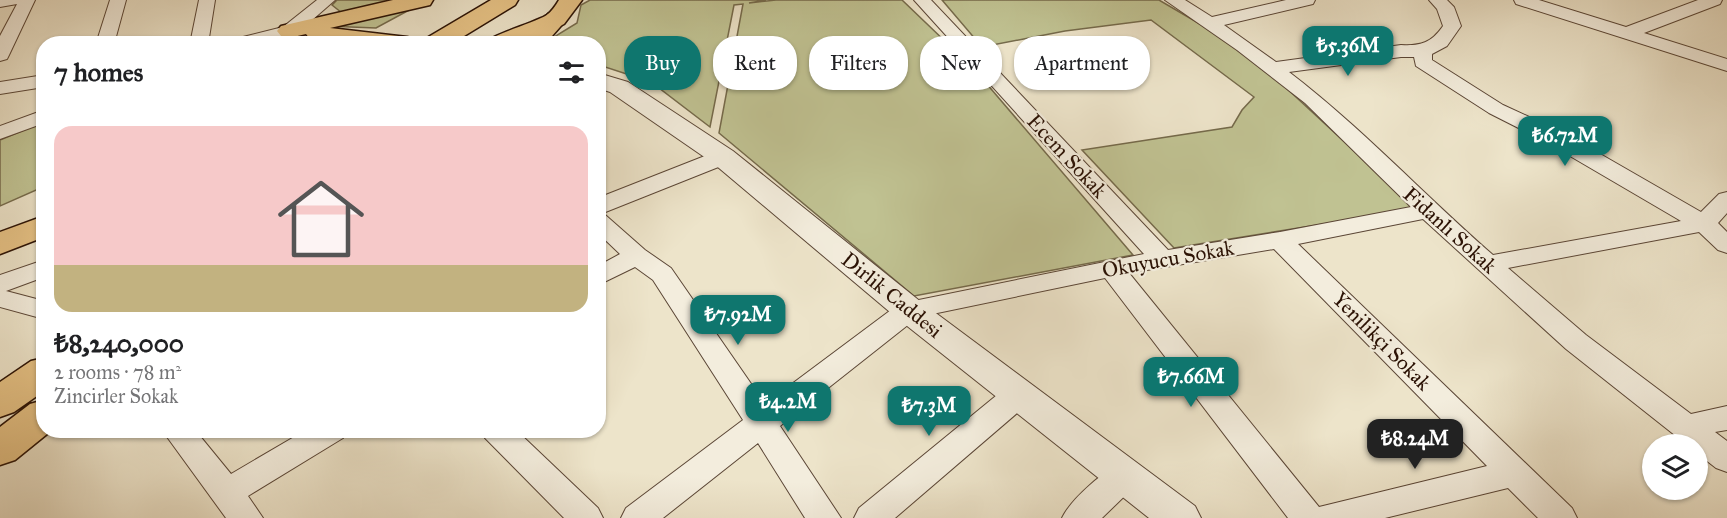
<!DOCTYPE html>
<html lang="en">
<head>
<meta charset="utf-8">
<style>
  :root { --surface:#fff; --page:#f2f2f2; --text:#202124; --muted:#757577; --line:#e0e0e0; --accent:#0f766e }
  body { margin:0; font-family:"IM FELL Great Primer",serif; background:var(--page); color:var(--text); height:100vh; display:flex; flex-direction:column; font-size:22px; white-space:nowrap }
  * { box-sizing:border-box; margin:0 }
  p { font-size:20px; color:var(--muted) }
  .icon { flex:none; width:33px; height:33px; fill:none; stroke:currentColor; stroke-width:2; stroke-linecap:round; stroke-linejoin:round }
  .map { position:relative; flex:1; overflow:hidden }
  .panel { position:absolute; left:36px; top:36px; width:570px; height:402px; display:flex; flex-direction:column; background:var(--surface); border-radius:24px; box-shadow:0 2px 4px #0004 }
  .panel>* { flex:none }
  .top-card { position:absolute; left:624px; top:36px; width:570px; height:54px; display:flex; gap:12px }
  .fabs { position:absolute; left:1642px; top:434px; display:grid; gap:12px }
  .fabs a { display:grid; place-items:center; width:66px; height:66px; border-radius:50%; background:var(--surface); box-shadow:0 2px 4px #0004; font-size:30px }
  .price { position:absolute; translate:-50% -51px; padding:0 14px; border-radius:12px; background:var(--accent); color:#fff; font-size:20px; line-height:39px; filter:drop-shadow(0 2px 3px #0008) }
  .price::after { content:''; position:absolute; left:50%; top:36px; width:18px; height:14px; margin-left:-9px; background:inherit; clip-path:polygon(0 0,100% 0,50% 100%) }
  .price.selected { background:#222; color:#fff }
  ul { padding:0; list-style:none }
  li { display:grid; align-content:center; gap:12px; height:318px; padding:0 18px }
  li+li { border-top:2px solid var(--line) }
  li span { display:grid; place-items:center; height:186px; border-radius:18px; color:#555 }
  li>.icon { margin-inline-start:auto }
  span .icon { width:108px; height:108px; fill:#fffc; stroke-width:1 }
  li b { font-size:26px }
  h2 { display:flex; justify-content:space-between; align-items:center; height:72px; padding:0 18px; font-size:26px }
  .pill { padding:0 21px; border-radius:24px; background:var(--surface); box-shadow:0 2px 4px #0004; font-size:21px; line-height:54px }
  .pill.selected { background:var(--accent); color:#fff }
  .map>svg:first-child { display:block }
  .green { fill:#c0c292; stroke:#756a4b; stroke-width:1.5 }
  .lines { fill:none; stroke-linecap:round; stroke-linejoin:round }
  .minor-casing { stroke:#5b4636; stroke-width:2 }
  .tertiary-casing { stroke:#5b4636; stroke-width:2 }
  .primary-casing { stroke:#2a1104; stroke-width:3 }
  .trunk-casing { stroke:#2a1104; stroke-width:3 }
  .minor { fill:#f3eddd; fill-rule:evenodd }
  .tertiary { fill:#f3eddd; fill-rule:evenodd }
  .primary { fill:#e6c285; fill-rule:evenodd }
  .trunk { fill:#e6c285; fill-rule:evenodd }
  .labels { text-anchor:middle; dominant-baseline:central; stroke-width:4.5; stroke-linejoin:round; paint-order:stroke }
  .street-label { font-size:21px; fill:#2a1104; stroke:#f3eddd }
</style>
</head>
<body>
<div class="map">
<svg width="1727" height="518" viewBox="0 0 1727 518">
  <rect width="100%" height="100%" fill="#ede4ca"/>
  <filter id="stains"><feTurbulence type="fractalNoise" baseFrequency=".00333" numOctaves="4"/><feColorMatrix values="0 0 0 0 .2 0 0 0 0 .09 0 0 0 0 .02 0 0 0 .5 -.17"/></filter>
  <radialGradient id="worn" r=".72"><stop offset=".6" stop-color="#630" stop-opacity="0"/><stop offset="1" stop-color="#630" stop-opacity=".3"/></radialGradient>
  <path class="green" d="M337,0H397L342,13L332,5Z
    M590,0H766L749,3L776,0H902L974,69L1133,255L914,296L719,133L743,4L734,5L710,127L651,82L599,65L598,44L550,43L549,40L577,23L581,5Z
    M942,0H1159L1200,24L1269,72L1417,209L1174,248L1082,150L1232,127L1242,110L1254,97L1151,20L1065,31L982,47Z
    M424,2L376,28L325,26Z
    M43,122V187L0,206V140Z"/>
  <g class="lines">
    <defs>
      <path id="minor" d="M0,0H35L9,55L7,59L0,61V36L17,4L0,7Z
        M110,0H126L114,44H96Z
        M199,0H215L208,44H190Z
        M317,0H335L295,35L262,44H229L231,40L283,27Z
        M914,0H931L1168,250L1280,232L1411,207L1305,103L1237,50L1165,0H1185L1212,17L1286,0H1315L1313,4L1224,25L1276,62L1401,45C1421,46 1431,43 1443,26L1437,9L1429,0H1447L1454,7L1461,26L1447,46L1432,54V60L1503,105L1562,132L1701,212L1719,194L1727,192V213L1718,223L1727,232V253L1718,250L1699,232L1508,268L1586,335L1691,414L1727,406V430L1715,432L1727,441V472L1716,468L1698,454V444H1686L1566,349L1423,219L1298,244L1572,508L1577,518H1538L1508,488L1385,518H1288L1105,278L918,317L780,426L841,518H805L758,443L663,518H621L626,508L743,420L653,280L635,267L598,285V266L620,254L598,233V198L715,152L723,150L731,152L734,157L731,162L603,213L645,250L671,268L765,404L899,304L1144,254ZM1401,57H1414L1416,66L1489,113L1546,142L1681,221L1493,255C1424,195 1360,126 1289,72ZM1274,249L1487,466L1319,507L1129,273Z
        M1514,0H1539L1626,27L1698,0H1722L1720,4L1644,33L1727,59V71L1516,4Z
        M44,75V87L0,94V82Z
        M44,110V123L0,139V126Z
        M44,260V277L6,291L44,301V319L0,307V275Z
        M1019,383L1030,386L1034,394L1030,402L895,518H854L859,508L1008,386Z
        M162,430H195L231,474L306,430H347L343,438L248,496L263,518H226Z
        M481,430H516L598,508L603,518H564L485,438Z
        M1125,462L1137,466L1141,475L1137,484L1102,518H1062C1071,499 1106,468 1125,462Z"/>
      <path id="tertiary" d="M598,73L628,82L733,151L921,302L1195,506L1201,518H1149L897,318L713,163L610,92L598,88Z"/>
      <path id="primary" d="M556,12L564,14L567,19L545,44H519L548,14Z
        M44,358V391L14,412L0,417V382L31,361Z
        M44,400V430H52L15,460L0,465V427L30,404Z"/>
      <path id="trunk" d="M393,0H433L430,5L330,28L407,37L415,39L419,44H340L310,39L306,34L289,38L281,36L277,31L281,26Z
        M491,0H518L515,5L451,44H421L425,39Z
        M559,0H582L564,24L525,43L484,44C490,35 534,23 547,15C552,11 556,5 559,0Z
        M44,216V237L0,254V232Z"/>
    </defs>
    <use href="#minor" class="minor-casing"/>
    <use href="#tertiary" class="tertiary-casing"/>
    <use href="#primary" class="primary-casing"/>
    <use href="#trunk" class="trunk-casing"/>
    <use href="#minor" class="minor"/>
    <use href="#tertiary" class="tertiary"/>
    <use href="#primary" class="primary"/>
    <use href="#trunk" class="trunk"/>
  </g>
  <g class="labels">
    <g class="street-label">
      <text transform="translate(1067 156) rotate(47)">Ecem Sokak</text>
      <text transform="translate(1450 230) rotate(42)">Fidanlı Sokak</text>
      <text transform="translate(1168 259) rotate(-10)">Okuyucu Sokak</text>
      <text transform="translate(892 295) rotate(39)">Dirlik Caddesi</text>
      <text transform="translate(1382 341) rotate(45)">Yenilikçi Sokak</text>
    </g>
  </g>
  <rect width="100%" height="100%" filter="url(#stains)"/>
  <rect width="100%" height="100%" fill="url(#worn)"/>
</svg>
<div class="fabs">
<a><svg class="icon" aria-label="layers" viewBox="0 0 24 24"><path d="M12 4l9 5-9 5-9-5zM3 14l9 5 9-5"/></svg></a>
</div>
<b class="price" style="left:1348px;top:77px">₺5.36M</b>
<b class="price" style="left:1565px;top:167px">₺6.72M</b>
<b class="price" style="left:738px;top:346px">₺7.92M</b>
<b class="price" style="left:1191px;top:408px">₺7.66M</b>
<b class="price" style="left:788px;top:433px">₺4.2M</b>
<b class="price" style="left:929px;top:437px">₺7.3M</b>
<b class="price selected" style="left:1415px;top:470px">₺8.24M</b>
<div class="top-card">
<a class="pill selected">Buy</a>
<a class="pill">Rent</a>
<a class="pill">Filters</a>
<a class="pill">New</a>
<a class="pill">Apartment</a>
</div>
<section class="panel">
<h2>7 homes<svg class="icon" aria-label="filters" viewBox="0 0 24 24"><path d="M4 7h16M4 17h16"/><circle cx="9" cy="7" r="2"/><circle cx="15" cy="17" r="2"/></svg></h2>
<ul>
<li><span style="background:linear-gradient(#f6c9c9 75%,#c2b280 0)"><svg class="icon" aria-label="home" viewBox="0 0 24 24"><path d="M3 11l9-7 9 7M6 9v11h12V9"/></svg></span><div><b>₺8,240,000</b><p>2 rooms · 78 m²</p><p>Zincirler Sokak</p></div></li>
</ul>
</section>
</div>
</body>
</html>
